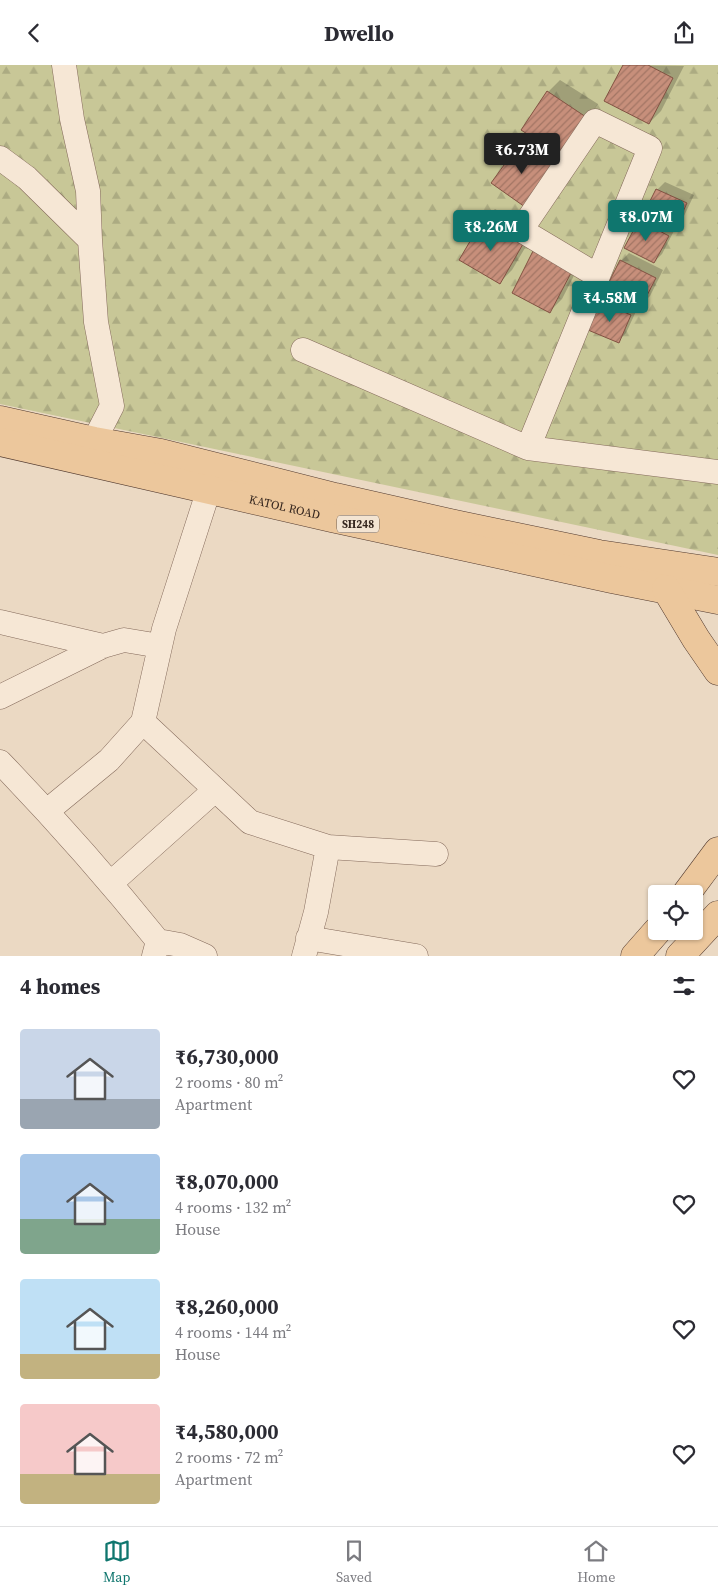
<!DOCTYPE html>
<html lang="en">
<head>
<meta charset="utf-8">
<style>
  :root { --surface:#fff; --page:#f2f2f3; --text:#2b2b33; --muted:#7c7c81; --line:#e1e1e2; --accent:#0f766e }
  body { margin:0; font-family:"Source Serif 4",serif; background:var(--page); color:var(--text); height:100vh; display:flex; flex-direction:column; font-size:19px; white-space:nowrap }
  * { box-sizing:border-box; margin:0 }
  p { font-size:16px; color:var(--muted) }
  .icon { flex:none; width:28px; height:28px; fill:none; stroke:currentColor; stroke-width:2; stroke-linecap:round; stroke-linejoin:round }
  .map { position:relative; height:891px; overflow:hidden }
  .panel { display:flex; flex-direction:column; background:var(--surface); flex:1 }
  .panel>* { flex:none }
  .tools { position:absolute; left:648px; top:820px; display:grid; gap:10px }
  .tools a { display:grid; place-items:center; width:55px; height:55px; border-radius:5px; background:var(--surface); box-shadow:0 1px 4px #0004; font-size:25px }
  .price { position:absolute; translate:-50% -42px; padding:0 11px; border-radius:5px; background:var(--accent); color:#fff; font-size:16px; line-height:32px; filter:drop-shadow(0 1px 2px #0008) }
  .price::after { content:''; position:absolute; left:50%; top:30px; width:15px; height:11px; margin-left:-8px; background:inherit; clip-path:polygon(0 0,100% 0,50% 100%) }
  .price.active { background:#222; color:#fff }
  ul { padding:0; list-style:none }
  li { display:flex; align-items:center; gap:15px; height:125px; padding:0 20px }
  li span { display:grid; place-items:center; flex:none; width:140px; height:100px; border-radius:5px; color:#555 }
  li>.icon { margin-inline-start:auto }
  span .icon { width:60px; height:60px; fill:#fffc; stroke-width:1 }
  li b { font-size:21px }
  h2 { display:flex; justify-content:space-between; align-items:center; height:60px; padding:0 20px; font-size:21px }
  header { display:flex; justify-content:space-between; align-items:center; height:65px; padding:0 20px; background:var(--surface); font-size:22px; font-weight:700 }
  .dock { display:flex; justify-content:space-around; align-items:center; height:70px; border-top:1px solid var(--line); background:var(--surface); font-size:14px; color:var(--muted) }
  .dock a { display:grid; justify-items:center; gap:2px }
  .dock .active { color:var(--accent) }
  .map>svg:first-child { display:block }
  .forest { fill:url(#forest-firs) }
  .shadow { fill:#0003 }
  .building { fill:url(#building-hatch); stroke:#825242 }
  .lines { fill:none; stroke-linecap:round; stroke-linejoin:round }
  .minor-casing { stroke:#846a5b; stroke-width:25 }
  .major-casing { stroke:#523a2f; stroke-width:29 }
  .minor { stroke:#f6e7d5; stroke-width:24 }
  .major { stroke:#ecc79c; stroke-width:28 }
  .labels { text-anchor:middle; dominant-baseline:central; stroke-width:5; stroke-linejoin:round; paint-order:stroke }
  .shield { fill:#f3e4d2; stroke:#6e5f54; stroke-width:1 }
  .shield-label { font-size:11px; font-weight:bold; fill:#35261e }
  .street-label { font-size:12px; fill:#35261e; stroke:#f3e4d2 }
</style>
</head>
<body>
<header><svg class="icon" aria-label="back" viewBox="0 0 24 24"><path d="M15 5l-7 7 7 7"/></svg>Dwello<svg class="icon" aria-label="share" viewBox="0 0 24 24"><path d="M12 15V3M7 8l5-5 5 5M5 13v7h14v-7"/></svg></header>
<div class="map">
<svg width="718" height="891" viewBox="0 0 718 891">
  <defs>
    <pattern id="forest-firs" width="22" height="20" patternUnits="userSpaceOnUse" patternTransform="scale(1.25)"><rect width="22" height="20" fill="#c8c797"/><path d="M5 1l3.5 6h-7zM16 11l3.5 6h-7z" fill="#acab82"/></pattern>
    <pattern id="building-hatch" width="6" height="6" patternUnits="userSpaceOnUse" patternTransform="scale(1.25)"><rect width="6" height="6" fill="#c78f7b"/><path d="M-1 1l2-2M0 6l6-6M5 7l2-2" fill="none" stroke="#a27564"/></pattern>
  </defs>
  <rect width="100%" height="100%" fill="#ebd9c3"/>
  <path class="forest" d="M0,0H718V490L0,339Z"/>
  <path class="shadow" d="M624,0L684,1L661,46L649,58Z
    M560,15L598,39L537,128L521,79L531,69L548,27Z
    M665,117L694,130L683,153L675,162H676L662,189L654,197L640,156L647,148L657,125Z
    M495,144L535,166L512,205L500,217L461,195L483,156Z
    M629,188L663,205L650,231L642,239L621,196Z
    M583,193L562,234L550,246L513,227Z
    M610,229L638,242L626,268L618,276L590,264L601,237Z"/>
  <path class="building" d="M623,0H648L673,13L649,59L604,36Z
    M547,26L586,52L561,91L521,65Z
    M520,78L553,102L525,142L491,118Z
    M656,124L687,138L676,162L644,148Z
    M639,155L669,171L654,198L624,183Z
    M482,156L523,179L500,219L459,195Z
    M533,186L572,206L550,248L512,228Z
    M620,195L656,213L642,240L606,223Z
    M600,237L631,250L619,278L588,265Z"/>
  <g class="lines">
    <defs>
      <path id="minor" d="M64,0L72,54L88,126L90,175
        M0,93L27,113L90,175L96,257L112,341L94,376L104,390
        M303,285L528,383L718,407
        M528,383L650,83L595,56L521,165L598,211
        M0,557L103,581
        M0,632L103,581L124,575L160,581
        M143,657L250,757L328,782
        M0,697C55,754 108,814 158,876L154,891
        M47,746L109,695L143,657L164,564L209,424
        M111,818L215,725
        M308,873L416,891
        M158,876L180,880L205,891
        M304,891L316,847L328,782L436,789"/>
      <g id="major">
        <path d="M0,355L94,376L161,388L335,432L459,460L599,489L718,507"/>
        <path id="s1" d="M0,377L332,453L612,514L718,535"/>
        <path d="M666,524L696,574L718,606"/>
        <path d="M686,829L718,786"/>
        <path d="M635,891L657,866"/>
        <path d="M680,891L718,850"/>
      </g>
    </defs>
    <use href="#minor" class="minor-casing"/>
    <use href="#major" class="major-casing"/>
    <use href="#minor" class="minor"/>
    <use href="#major" class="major"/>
  </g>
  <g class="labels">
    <rect class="shield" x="337" y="450.5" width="42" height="17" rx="4"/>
    <g class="shield-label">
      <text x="358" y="459">SH248</text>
    </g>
    <g class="street-label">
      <text stroke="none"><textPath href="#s1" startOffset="292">KATOL ROAD</textPath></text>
    </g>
  </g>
</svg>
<div class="tools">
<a><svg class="icon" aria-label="locate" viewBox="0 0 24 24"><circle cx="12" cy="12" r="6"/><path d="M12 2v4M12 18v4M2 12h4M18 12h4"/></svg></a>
</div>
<b class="price active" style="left:522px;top:110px">₹6.73M</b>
<b class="price" style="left:646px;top:177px">₹8.07M</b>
<b class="price" style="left:491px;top:187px">₹8.26M</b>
<b class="price" style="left:610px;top:258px">₹4.58M</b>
</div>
<section class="panel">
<h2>4 homes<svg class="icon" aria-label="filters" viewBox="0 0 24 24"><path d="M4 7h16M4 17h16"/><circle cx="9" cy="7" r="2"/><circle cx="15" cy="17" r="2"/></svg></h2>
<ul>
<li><span style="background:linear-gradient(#c9d6e8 70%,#9aa5b1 0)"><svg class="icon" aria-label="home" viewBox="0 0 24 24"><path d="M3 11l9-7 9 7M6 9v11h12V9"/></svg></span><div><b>₹6,730,000</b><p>2 rooms · 80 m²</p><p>Apartment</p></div><svg class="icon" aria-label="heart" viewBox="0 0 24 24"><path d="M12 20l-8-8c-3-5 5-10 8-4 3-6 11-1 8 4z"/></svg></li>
<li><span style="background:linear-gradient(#a9c7e8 65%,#7fa58c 0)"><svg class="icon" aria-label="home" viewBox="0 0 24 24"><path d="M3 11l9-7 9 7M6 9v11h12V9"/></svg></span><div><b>₹8,070,000</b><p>4 rooms · 132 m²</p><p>House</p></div><svg class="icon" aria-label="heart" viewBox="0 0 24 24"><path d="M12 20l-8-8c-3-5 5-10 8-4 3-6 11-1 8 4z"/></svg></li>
<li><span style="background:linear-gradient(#bfe0f5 75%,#c2b280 0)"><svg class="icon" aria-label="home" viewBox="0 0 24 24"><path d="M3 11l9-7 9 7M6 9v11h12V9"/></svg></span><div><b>₹8,260,000</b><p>4 rooms · 144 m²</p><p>House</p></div><svg class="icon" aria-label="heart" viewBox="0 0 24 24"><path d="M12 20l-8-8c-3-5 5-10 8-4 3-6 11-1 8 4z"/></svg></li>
<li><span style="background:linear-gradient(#f6c9c9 70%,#c2b280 0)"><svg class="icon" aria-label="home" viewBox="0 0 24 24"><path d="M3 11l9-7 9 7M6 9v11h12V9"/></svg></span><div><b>₹4,580,000</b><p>2 rooms · 72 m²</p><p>Apartment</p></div><svg class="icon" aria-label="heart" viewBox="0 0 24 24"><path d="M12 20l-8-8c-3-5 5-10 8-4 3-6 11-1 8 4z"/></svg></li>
</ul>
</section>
<nav class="dock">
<a class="active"><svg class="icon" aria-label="map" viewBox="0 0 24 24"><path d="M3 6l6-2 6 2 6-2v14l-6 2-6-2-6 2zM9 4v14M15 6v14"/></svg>Map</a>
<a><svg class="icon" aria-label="saved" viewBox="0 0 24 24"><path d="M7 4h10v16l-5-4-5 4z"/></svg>Saved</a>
<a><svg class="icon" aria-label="home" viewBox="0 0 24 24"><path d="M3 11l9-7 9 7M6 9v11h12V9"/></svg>Home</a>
</nav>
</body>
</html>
